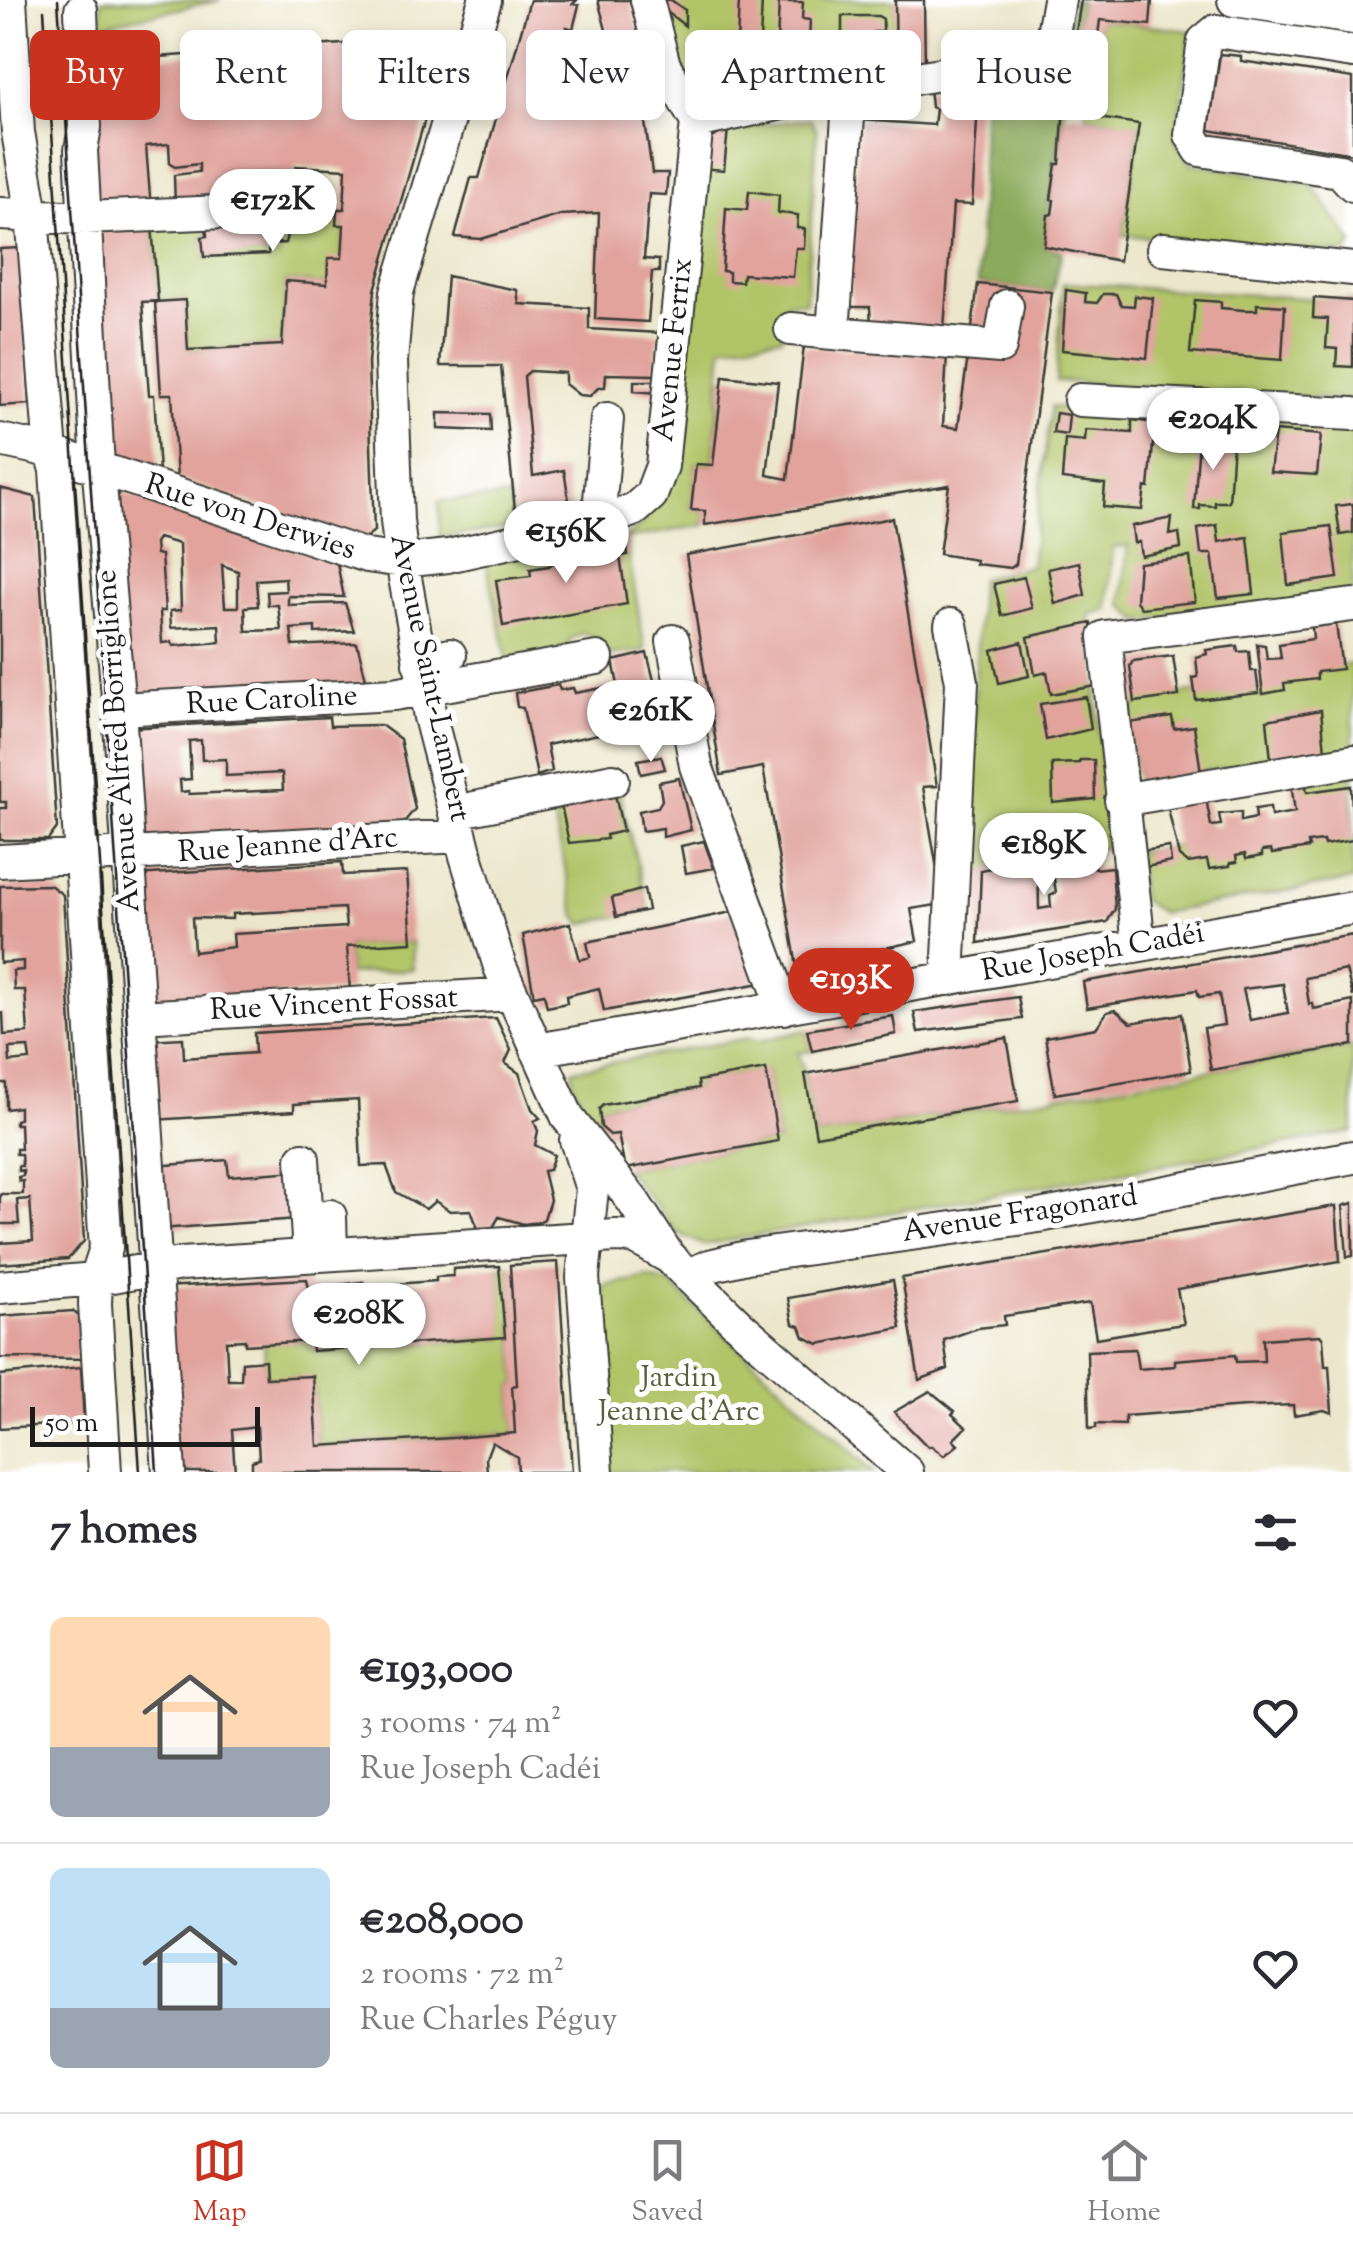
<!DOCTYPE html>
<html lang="en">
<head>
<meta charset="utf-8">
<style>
  :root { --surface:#fff; --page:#f2f2f3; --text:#2b2b33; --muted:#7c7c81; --line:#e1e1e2; --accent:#c8321e }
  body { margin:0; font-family:"Sorts Mill Goudy",serif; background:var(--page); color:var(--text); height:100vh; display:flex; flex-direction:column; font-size:38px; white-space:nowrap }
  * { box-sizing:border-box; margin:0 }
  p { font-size:32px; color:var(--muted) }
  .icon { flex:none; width:55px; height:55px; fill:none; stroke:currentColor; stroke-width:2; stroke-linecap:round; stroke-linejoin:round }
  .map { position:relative; height:1472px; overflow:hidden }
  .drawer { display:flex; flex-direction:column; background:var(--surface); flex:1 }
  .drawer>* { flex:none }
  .banner { position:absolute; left:30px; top:30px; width:1295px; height:90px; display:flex; gap:20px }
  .scale { position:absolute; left:30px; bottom:25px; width:230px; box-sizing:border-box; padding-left:10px; border:5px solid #1c1c1c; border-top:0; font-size:28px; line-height:35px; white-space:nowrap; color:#1c1c1c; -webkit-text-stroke:8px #fff; paint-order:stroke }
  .price { position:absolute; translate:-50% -85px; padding:0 22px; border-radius:35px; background:#fff; color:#222; font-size:32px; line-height:65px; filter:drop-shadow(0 2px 5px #0008) }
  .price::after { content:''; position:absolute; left:50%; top:60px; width:30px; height:22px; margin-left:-15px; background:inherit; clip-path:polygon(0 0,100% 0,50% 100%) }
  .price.selected { background:var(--accent); color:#fff }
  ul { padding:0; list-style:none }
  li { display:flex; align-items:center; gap:30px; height:250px; padding:0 50px }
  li+li { border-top:2px solid var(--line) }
  li span { display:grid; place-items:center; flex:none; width:280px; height:200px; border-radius:15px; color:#555 }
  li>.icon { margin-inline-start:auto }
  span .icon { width:120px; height:120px; fill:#fffc; stroke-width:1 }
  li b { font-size:42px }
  h2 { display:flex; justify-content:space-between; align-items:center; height:120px; padding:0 50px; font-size:42px }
  .pill { padding:0 35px; border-radius:15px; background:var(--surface); box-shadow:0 5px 15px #0003; font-size:35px; line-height:90px }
  .pill.selected { background:var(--accent); color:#fff }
  .tab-bar { display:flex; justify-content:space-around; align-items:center; height:140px; border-top:2px solid var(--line); background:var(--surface); font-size:28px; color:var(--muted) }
  .tab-bar a { display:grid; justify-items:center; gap:5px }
  .tab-bar .selected { color:var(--accent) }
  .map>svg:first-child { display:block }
  .green { fill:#b1c467; stroke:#667042; stroke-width:2.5 }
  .forest { fill:#8caa5c; stroke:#54633c; stroke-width:2.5 }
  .building { fill:#e1a39c; fill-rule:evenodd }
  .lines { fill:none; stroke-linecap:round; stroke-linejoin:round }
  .minor-casing { stroke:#3b3a36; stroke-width:36 }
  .minor { stroke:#fff; stroke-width:32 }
  .tram { stroke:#1c1c1c; stroke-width:2.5 }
  .labels { text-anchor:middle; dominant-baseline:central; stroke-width:10; stroke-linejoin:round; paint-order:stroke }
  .street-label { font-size:30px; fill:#1c1c1c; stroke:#fff }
  .park-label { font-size:30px; fill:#585f3a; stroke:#fff }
</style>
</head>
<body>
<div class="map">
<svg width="1353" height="1472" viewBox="0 0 1353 1472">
  <rect width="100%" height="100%" fill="#fff"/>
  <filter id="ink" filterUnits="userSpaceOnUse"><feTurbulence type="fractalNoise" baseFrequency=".01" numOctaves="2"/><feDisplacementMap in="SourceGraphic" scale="20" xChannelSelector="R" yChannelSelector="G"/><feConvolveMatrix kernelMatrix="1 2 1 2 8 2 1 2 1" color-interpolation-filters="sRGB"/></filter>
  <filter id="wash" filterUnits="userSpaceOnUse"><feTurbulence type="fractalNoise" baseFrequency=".0048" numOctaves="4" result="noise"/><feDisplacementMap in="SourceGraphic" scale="40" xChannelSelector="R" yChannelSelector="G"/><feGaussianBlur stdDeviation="2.25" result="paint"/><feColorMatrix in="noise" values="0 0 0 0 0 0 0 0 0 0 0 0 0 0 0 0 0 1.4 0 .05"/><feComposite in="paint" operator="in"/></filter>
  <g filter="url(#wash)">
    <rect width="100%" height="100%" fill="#ece7cc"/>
    <path class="green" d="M101,0H221L101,25Z
      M660,0H895L896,72L696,90C676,66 669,30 660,0Z
      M1100,20L1191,31L1176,141L1189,163L1311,184L1353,243L1346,253L1123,235L1139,125L1086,116Z
      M810,119L817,131L806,302H787L782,337L723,346L713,465L696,464L691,509L705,511V525L626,539L645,650L602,656L598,641L584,633L570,639L565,650L508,662L486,562L626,538L647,519L711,139L728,128Z
      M298,216L336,218L344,225L342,258L327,284L286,281L282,345L188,350L185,300L158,301L152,225L206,222L207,236L202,237L205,257L268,254L269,244Z
      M1063,283L1353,301V400L1056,381Z
      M1051,407L1353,426V596L1139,621L1122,604L1128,545L1113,548L1107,610L1090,614L1108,847L967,874L980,579L1031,566Z
      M509,497L513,527L440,538L439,501Z
      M1353,664V748L1138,782L1128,723L1139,697L1271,685L1325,666Z
      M1353,773V880L1160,913L1141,899L1137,852L1233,838L1262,851L1314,842L1305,781Z
      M619,789C627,830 640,868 648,910L582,924L576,915L550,802Z
      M412,942L413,969L349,974L347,946Z
      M807,1030L812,1051L798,1053L805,1074L816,1136L1353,1047V1132L703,1245L678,1233L625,1169L778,1141L766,1070L698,1081L699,1088L603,1105L599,1109L601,1127L574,1088L572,1070L748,1038L759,1041Z
      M510,1265L517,1385L512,1386L515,1433L318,1446L313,1377L266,1378L264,1343L311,1341L313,1351L504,1338L499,1266Z
      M647,1277L669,1283L874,1472H609L595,1301L606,1285Z"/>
    <path class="forest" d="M1072,0H1081L1044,245L1062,252L1052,292L978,284L984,76L1049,71L1064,59Z"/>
    <g id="blocks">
      <path class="building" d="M530,0H577L573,4L579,5L573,29L567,27L565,78L572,77L571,99L565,102L614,101L617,91L622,90L598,0H630L656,100H642L652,173H668L666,195L649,194L644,259L659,260V272H652L648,322L595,319L599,213L561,215L481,239L455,237L471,178H479Z
        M660,0H671L685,10V26L662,8Z
        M739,0H762L758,85L735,88Z
        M895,0H924L925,68L896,72Z
        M1081,0H1152L1150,25L1100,20L1093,73L1070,71Z
        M779,2H803L802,19L810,20L807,81L775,84Z
        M842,16H878L883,19V32H874L873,46H854V41H842Z
        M980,36V58L968,60V37Z
        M371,42L441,64L375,290L368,362L374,531L363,540L177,479L172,394H161L155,302L185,300L188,350L282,345L286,281L327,284L328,258H342L344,225H336L337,209H344L346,169L296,166L293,192L201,196V206L175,207L174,175L199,172V164L175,167L170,164L169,144L146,146L151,209L97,211L87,62Z
        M1220,54L1241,56V61L1353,78V154L1209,130Z
        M984,76L982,103L978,104L972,205L953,204L944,329L871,326L870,307H852L850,277L859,120L934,125L936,109L931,107L929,87Z
        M1072,114L1139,124L1119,261L1044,246L1048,215L1052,214L1054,200L1051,199L1056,164H1060L1063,118Z
        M728,128L724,170L699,168L711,139Z
        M749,191L779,195L778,213L798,215L797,228L805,229L804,248H796L793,277L743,274L742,282L729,281V272L722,271L726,208L747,210Z
        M298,216V230L288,231L285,243L269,244L268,254L204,257L202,237L207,236L206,222Z
        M152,225L158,301L142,302L149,395H154L159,472L109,456L98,229Z
        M21,248L30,404L0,406V249Z
        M447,276L517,290L519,304L589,308V329L659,333L655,375L606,374L605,387H599L590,396L579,395L565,384V373L530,371L524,376L533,476L564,470L571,513L516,521L501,366H440Z
        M978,284L1052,292L1016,564L1011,568L975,564L976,560L939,554L949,485L705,525V511L691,510L696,464L713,465L723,376L778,382L767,475L788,479L804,346L947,354L943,426L958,428Z
        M1066,290L1086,293L1085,302L1097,303L1103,294H1116L1121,305L1134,306L1135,296L1153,298L1147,358L1062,350Z
        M1314,298L1353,301V367L1336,366L1337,349L1326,348L1328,319L1313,318Z
        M1195,300L1221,302V308L1243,310H1257V304L1285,306L1282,360L1190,353Z
        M634,381H659L658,393L634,391Z
        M438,413L490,414L491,431L438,429Z
        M1056,413L1069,415L1067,435L1053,433Z
        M1132,420L1155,423L1149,488L1145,487L1142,510L1103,507L1105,484L1062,479L1065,439L1085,441L1086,430L1132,433Z
        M1275,431L1321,435L1317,475L1270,472Z
        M1199,440L1233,442L1229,502H1215V506L1200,505V509H1194Z
        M0,488L35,497L57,828L48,840H0V808H6V802H0Z
        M112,489L337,563L344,597L288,596V605L345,603L354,631L315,633V627L291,629L293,646L357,643L367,683L123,699ZM158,538L179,544L181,610L170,611L171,628L219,625L220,642L173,646L171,642L162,643L160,611H165L161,555L156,554L155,543ZM222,565L238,571V607H225ZM285,578L286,591L267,592L268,605H278L281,630L246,631L245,607L258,606L256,580Z
        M1353,504V533L1340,535L1336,506Z
        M892,518L937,786L923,787L943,904L911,909L917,941L797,967L763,767L721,775L686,555Z
        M1172,518L1170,535L1179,533L1181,548L1141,556L1139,542L1134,543L1132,526Z
        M1217,525L1219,542L1248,537L1254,594L1218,598L1212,554H1201L1198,529Z
        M1331,526L1338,578L1288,585L1283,532Z
        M626,538L628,555L620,556L627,604L503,626L496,580L531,576L530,569L549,566L555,561L553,551L571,548L573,562L597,559L595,544Z
        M1190,557L1195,602L1141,608L1136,601L1139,563Z
        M1079,562L1085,595L1055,604L1048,569Z
        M1024,577L1032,608L1002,616L994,584Z
        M1091,623L1096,686L1051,694L1047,672L1035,675L1028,637Z
        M1336,624L1342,669L1317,672V679L1284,683L1285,690L1263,694L1257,644L1265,645L1267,659L1281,658L1279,644L1313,639L1312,627Z
        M1022,642L1029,676L999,683L992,650Z
        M1237,646L1238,652L1249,651L1251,671H1256L1259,693L1196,700L1193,678L1198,677L1196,657L1207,654L1206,650Z
        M647,653L664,720L547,745L552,771L537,776L523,708L517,707L515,693L558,685L560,690L573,688L575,693L618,685L613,661Z
        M1173,656L1179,696L1135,702L1130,666L1133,661Z
        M1086,697L1091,729L1046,740L1040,704Z
        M1321,710L1325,751L1271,760L1267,720Z
        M329,717L330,726L381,725L400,739L415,809L399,828L133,843L127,728ZM201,740L202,760L226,759V776L282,773L283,790L189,794V791L181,792L180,780L191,779L189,741Z
        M1172,717L1174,729L1194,726L1201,772L1138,782L1128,723Z
        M661,756L665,769L641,774L638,760Z
        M1080,760H1094L1095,799L1053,803L1052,764L1079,763Z
        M679,778L691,830L663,837V828L642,831L639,811L658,807L662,800L659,782Z
        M1305,781L1307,792L1351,786L1353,840L1324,845L1323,841L1315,842L1308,843L1309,848L1272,854L1271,850L1262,851V856L1246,859L1245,854L1236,856L1237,862L1230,863V866L1209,869L1207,860L1188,863L1179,856L1167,804L1206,798L1211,826L1221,825L1219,814L1241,812V821L1256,818L1255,809L1270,807L1271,816L1295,812L1291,783Z
        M614,790L623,831L606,835L607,839L569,843L560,800Z
        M704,841L714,868L686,873L681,846Z
        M1169,847L1171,862L1146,867L1143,851Z
        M1091,852L1095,869L1112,867L1115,909L1107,922L978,943L981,870L1038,858L1039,909L1051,907L1050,896L1056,893L1051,859Z
        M342,862L343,875L407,872L412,942L347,946L350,991L146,1005L135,875ZM344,908L346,927L233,934L234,947L194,952L192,918L232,919V914Z
        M50,885L63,895L84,1241L68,1259L0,1264V1243L33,1241L30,1199L17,1200L19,1224H0V1194H23V1181H19L18,1177L23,1176V1170L18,1171V1166H22L21,1154H16V1149H21L20,1124H15V1120L19,1119V1107L6,1109V1083H0V1014L3,1013L4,1035L28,1033L25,990H14L13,971L23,970V961L0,963V886ZM28,1047L30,1060L10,1062L9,1048Z
        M644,889L648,910L616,917L612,898Z
        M732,912L761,983L604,1011L599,988L566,996L567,1003L547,1007L544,994L534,996L523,935L570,923L580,960L590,957L587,942Z
        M1353,935V997L1346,970L1305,978L1309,1004L1312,1003L1313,1009L1353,1001V1045L1211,1070L1204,1028L1224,1025L1219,994L1199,997L1197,990L1087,1008L1083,982ZM1283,984L1288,1013L1250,1020L1243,989Z
        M1018,997L1022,1019L918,1032L914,1012Z
        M1115,1010L1131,1023L1182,1014L1191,1071L1055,1094L1045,1037L1096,1028L1107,1012Z
        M893,1016L896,1034L812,1051L807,1030Z
        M496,1018L511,1050L505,1063L519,1073L532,1109L540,1118L534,1121L538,1131L535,1145L554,1155L549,1170L543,1171L550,1200L544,1219L538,1222L524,1224L499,1217L492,1229H478L471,1210L450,1211L435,1201L426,1209L396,1192L386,1165L361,1166L358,1100L294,1104V1111L153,1120L148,1040L183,1038L184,1058L255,1053L254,1033Z
        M1007,1038L1018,1101L816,1136L805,1074Z
        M766,1069L778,1141L625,1169L618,1134L610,1135L601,1127L599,1109L603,1105L699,1088L698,1081Z
        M227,1160L229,1176L296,1171L298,1219L160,1229L156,1166Z
        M1353,1203V1256L1347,1257L1343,1206Z
        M1336,1206L1340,1261L1177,1289L1184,1324L1163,1327L1096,1338L1090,1303L1004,1316L1005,1325L978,1328L944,1340L948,1369L919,1380L902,1278Z
        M558,1262L572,1472H518L517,1457L492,1442L486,1458L487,1472H252V1461L259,1459L257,1427L232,1430L235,1472H175L164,1287L307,1279L309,1289L363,1282L364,1286L436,1281V1277L453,1276V1269L499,1266L505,1337L312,1351L311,1341L245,1345V1340L226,1341L228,1380H241L242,1362L265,1360L266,1378L313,1376L318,1446L452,1438L515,1433L512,1386L517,1385L510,1265Z
        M893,1280L901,1328L819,1344L804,1337L800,1326L793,1324L788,1298Z
        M73,1311L91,1327L93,1359L0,1358V1316Z
        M1320,1335L1323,1339L1325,1366H1329L1332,1413L1324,1410L1294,1415L1293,1405L1246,1407L1125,1416V1425L1096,1424V1428L1089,1429L1087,1351L1135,1349L1138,1369L1175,1366V1360L1235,1355L1236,1362L1264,1361L1263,1339Z
        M81,1367L84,1423L0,1428V1375Z
        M930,1391L955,1411L952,1414L966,1427L953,1440L958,1445L944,1456L931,1446L928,1447L894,1412Z"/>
    </g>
  </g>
  <g filter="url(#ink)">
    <use href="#blocks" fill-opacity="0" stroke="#3b3a36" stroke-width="2.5"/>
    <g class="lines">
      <defs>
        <path id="minor" d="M10,0L18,132L32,215L51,453L56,470L106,1248L96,1279L95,1304L105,1472
          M485,0L397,292L391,361L397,521L402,561L430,717L466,856L500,967L568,1118L633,1201L669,1257L738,1324L907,1472
          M647,0L664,65L697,122L850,88L1026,61L1050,50L1059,0
          M1234,0L1353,18
          M81,10L85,127L81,150L97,450L119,709L169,1472
          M1353,52L1216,31L1204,41L1191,135L1200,150L1340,171L1353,185
          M850,88L833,333L1000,347L1007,306
          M0,214L85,218L316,208
          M1163,249L1353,269
          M791,329L833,333
          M1080,400L1353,414
          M0,440L37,448L367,556L402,561L448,556L604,521L635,509L651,495L662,466L697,122
          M604,521L600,500L607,419
          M673,641L696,766L784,1008
          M419,663L450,655
          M119,709L394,694L597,658
          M1121,800L1353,761
          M455,812L613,780
          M0,861L461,836
          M1139,945L1105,637L1353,605
          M948,979L962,682L951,625
          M157,1016L512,994
          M537,1050L1353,908
          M576,1140L592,1189L583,1277L597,1472
          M303,1159L309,1255
          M330,1216L331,1254
          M688,1276L709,1266L747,1257L1039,1216L1353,1157
          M0,1287L96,1279L181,1264L616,1236L634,1237L665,1255"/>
      </defs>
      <use href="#minor" class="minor-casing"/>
      <use href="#minor" class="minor"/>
      <path class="tram" d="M58,0L157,1472
        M44,10L140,1472"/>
    </g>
  </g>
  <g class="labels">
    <g class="street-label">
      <text transform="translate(674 350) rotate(-84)">Avenue Ferrix</text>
      <text transform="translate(250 518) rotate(18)">Rue von Derwies</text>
      <text transform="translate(429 678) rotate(78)">Avenue Saint-Lambert</text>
      <text transform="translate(272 701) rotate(-3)">Rue Caroline</text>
      <text transform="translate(119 741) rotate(-94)">Avenue Alfred Borriglione</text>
      <text transform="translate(288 846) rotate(-4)">Rue Jeanne d'Arc</text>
      <text transform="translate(1093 953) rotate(-10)">Rue Joseph Cadéi</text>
      <text transform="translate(334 1005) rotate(-3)">Rue Vincent Fossat</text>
      <text transform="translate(1020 1215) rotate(-9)">Avenue Fragonard</text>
    </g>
    <g class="park-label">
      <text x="679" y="1378">Jardin<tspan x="679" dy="34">Jeanne d'Arc</tspan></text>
    </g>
  </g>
</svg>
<div class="scale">50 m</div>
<b class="price" style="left:273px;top:254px">€172K</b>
<b class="price" style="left:1213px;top:473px">€204K</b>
<b class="price" style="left:566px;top:586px">€156K</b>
<b class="price" style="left:651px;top:765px">€261K</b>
<b class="price" style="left:1044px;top:898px">€189K</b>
<b class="price selected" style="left:851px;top:1033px">€193K</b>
<b class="price" style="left:359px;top:1368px">€208K</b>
<div class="banner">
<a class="pill selected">Buy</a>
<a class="pill">Rent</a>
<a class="pill">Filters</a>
<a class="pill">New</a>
<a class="pill">Apartment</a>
<a class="pill">House</a>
</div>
</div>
<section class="drawer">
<h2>7 homes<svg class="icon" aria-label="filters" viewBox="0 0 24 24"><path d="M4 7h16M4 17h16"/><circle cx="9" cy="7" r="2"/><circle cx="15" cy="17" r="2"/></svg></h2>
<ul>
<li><span style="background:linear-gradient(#ffd9b3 65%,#9aa5b1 0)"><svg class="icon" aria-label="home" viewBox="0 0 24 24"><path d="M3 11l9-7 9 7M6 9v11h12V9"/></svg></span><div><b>€193,000</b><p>3 rooms · 74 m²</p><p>Rue Joseph Cadéi</p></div><svg class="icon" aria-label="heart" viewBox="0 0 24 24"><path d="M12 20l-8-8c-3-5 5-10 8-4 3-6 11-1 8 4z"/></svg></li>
<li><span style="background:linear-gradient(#bfe0f5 70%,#9aa5b1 0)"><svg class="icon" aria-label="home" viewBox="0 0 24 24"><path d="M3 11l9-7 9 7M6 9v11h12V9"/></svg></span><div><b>€208,000</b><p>2 rooms · 72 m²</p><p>Rue Charles Péguy</p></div><svg class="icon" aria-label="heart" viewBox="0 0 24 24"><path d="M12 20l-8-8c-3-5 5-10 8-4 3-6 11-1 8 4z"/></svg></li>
</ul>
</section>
<nav class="tab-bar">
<a class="selected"><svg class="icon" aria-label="map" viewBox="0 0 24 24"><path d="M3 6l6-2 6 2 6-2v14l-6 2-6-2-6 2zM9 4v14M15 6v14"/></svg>Map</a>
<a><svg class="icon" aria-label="saved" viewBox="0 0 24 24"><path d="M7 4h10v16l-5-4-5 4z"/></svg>Saved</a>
<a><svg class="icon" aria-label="home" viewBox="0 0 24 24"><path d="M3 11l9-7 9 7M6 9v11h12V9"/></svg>Home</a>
</nav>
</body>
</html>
